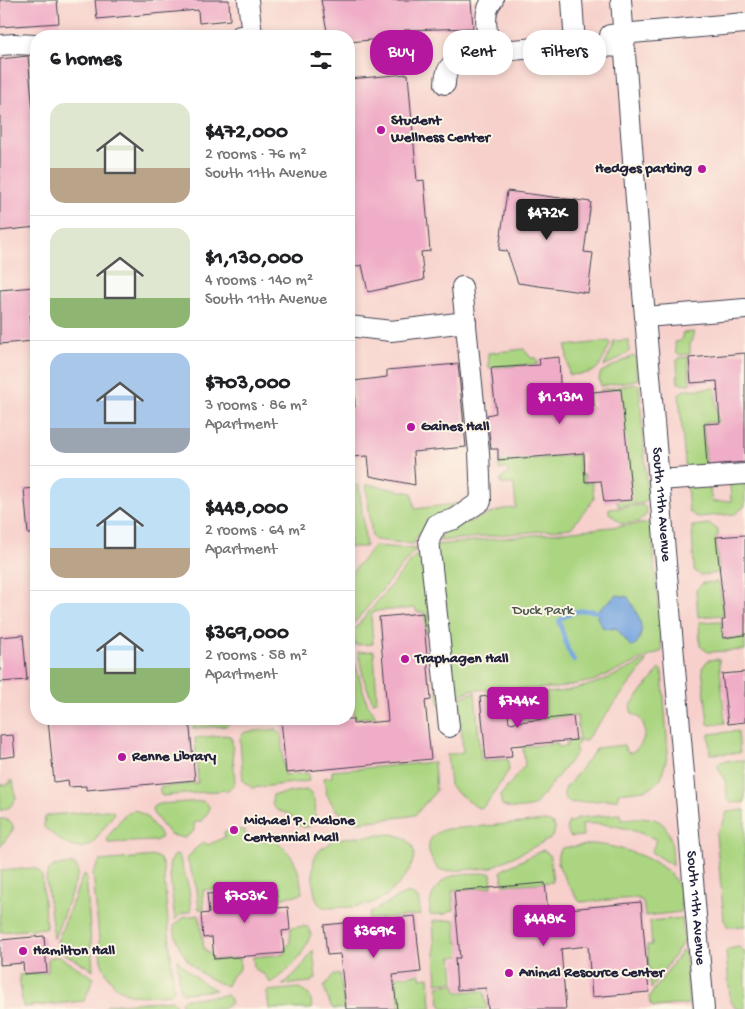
<!DOCTYPE html>
<html lang="en">
<head>
<meta charset="utf-8">
<style>
  :root { --surface:#fff; --page:#f6f6f6; --text:#202124; --muted:#757577; --line:#e0e0e0; --accent:#b5179e }
  body { margin:0; font-family:"Gochi Hand",sans-serif; background:var(--page); color:var(--text); height:100vh; display:flex; flex-direction:column; font-size:19px; white-space:nowrap }
  * { box-sizing:border-box; margin:0 }
  p { font-size:16px; color:var(--muted) }
  .icon { flex:none; width:28px; height:28px; fill:none; stroke:currentColor; stroke-width:2; stroke-linecap:round; stroke-linejoin:round }
  .map { position:relative; flex:1; overflow:hidden }
  .sheet { position:absolute; left:30px; top:30px; width:325px; height:695px; display:flex; flex-direction:column; background:var(--surface); border-radius:20px; box-shadow:0 2px 8px #0003 }
  .sheet>* { flex:none }
  .hud { position:absolute; left:370px; top:30px; width:300px; height:45px; display:flex; gap:10px }
  .price { position:absolute; translate:-50% -42px; padding:0 11px; border-radius:5px; background:var(--accent); color:#fff; font-size:16px; line-height:32px; filter:drop-shadow(0 1px 2px #0008) }
  .price::after { content:''; position:absolute; left:50%; top:30px; width:15px; height:11px; margin-left:-8px; background:inherit; clip-path:polygon(0 0,100% 0,50% 100%) }
  .price.selected { background:#222; color:#fff }
  ul { padding:0; list-style:none }
  li { display:flex; align-items:center; gap:15px; height:125px; padding:0 20px }
  li+li { border-top:1px solid var(--line) }
  li span { display:grid; place-items:center; flex:none; width:140px; height:100px; border-radius:15px; color:#555 }
  li>.icon { margin-inline-start:auto }
  span .icon { width:60px; height:60px; fill:#fffc; stroke-width:1 }
  li b { font-size:21px }
  h2 { display:flex; justify-content:space-between; align-items:center; height:60px; padding:0 20px; font-size:21px }
  .pill { padding:0 18px; border-radius:20px; background:var(--surface); box-shadow:0 2px 8px #0003; font-size:18px; line-height:45px }
  .pill.selected { background:var(--accent); color:#fff }
  .map>svg:first-child { display:block }
  .built { fill:#f7d0cc; fill-rule:evenodd }
  .green { fill:#abd581; stroke:#667c5e }
  .water { fill:#76a6e0; stroke:#4c648e }
  .lines { fill:none; stroke-linecap:round; stroke-linejoin:round }
  .stream { stroke:#76a6e0; stroke-width:4.5 }
  .building { fill:#f0adc7 }
  .minor-casing { stroke:#414050; stroke-width:22 }
  .minor { stroke:#fff; stroke-width:20 }
  .poi-dot { fill:#b5179e; stroke:#fcf5e5; stroke-width:2 }
  .labels { text-anchor:middle; dominant-baseline:central; stroke-width:4; stroke-linejoin:round; paint-order:stroke }
  .poi-label { font-size:15px; font-weight:bold; fill:#22223b; stroke:#fcf5e5; text-anchor:start }
  .street-label { font-size:15px; fill:#22223b; stroke:#fcf5e5 }
  .park-label { font-size:15px; fill:#4b5850; stroke:#fcf5e5 }
</style>
</head>
<body>
<div class="map">
<svg width="745" height="1009" viewBox="0 0 745 1009">
  <rect width="100%" height="100%" fill="#fcf5e5"/>
  <filter id="ink" filterUnits="userSpaceOnUse"><feTurbulence type="fractalNoise" baseFrequency=".02" numOctaves="2"/><feDisplacementMap in="SourceGraphic" scale="10" xChannelSelector="R" yChannelSelector="G"/><feConvolveMatrix kernelMatrix="1 2 1 2 8 2 1 2 1" color-interpolation-filters="sRGB"/></filter>
  <filter id="wash" filterUnits="userSpaceOnUse"><feTurbulence type="fractalNoise" baseFrequency=".0096" numOctaves="4" result="noise"/><feDisplacementMap in="SourceGraphic" scale="20" xChannelSelector="R" yChannelSelector="G"/><feGaussianBlur stdDeviation="1.12" result="paint"/><feColorMatrix in="noise" values="0 0 0 0 0 0 0 0 0 0 0 0 0 0 0 0 0 1.4 0 .05"/><feComposite in="paint" operator="in"/></filter>
  <g filter="url(#wash)">
    <rect width="100%" height="100%" fill="#efe8ca"/>
    <path class="built" d="M0,0H745V1009H0ZM36,36H349V719H36Z"/>
    <path class="green" d="M694,332L690,345V354L679,355L676,353L675,342L680,341L683,338L682,333Z
      M629,340V352L620,358L604,366L613,347V341Z
      M609,341L610,345C597,372 599,373 569,375L566,346Z
      M524,349L531,358H537L538,364L489,368L488,353Z
      M633,356L636,357L638,378L636,380L601,386L599,379L601,372Z
      M688,357L690,384L678,383L677,360L680,358Z
      M636,384L639,385L648,498L643,503L618,506L600,390Z
      M715,388L718,422L703,423L707,473L686,475L679,394L684,390Z
      M578,455L580,475H584L585,483L592,482L594,499L571,528L439,541L444,531L503,509L516,508L514,484H501V479L509,473L506,468L499,470V462Z
      M745,479V506L735,514L697,517L689,512L687,483L709,484L712,502L731,501L730,483Z
      M366,484L412,493L415,509L462,503L424,532C418,534 415,538 414,544L375,540L372,537Z
      M359,485L366,546L364,547H349V486Z
      M643,505L646,508L647,514L638,522L622,524L609,513V509Z
      M651,523L662,651L593,681L556,688L471,690L439,705L425,546Z
      M710,524L718,530V536L716,537L719,573L700,575L694,570L692,526Z
      M376,546L416,549L355,622L352,623L349,576L373,547Z
      M417,554L422,559L432,636H427L424,612H416V608L376,611L372,613L371,616L373,644L355,645L353,631Z
      M719,582L723,615L698,617L696,590L703,583Z
      M721,621L723,639L745,637V650L708,652L700,646L699,622Z
      M374,651L377,701L373,702L364,680L358,652Z
      M719,659L725,723L710,725L708,724L702,668L708,660Z
      M349,660H354L367,703L376,717L354,718Z
      M645,661L647,662L585,741H580L575,747L577,752L535,805C528,809 509,810 502,805L500,796L525,765L523,747L557,743L558,747L567,746V742L579,740L577,716L522,720L521,713L538,693C580,693 608,679 645,661Z
      M660,669L662,671L668,752L664,768L661,778L652,787L644,790L618,793V799L570,803C564,799 563,796 565,789L597,748L624,745L626,751L630,753C648,746 650,719 632,714L630,706Z
      M475,692L481,761L508,759L509,770L487,803L483,807L478,808L455,791L450,785L447,755L463,752L459,698Z
      M192,719H230L229,723L226,726L193,728Z
      M277,729L278,733H281L284,775L308,773L309,781L252,788L243,781L240,740L242,735L245,732Z
      M738,731L740,753L710,754L709,734Z
      M224,735L230,736L232,740L235,783L228,790L162,796L160,793V787L198,783L195,738Z
      M745,760V802L731,803L727,799L726,783L717,765L723,761Z
      M434,762L436,791L415,815L410,816L361,822L352,821L335,809L326,793L324,778L332,777V771Z
      M10,781H13L16,799L10,807L0,811V785L10,784Z
      M306,790C320,796 319,835 300,826C294,823 293,818 289,814C279,811 269,810 273,795Z
      M203,801L209,806V811L201,821L194,823V831L185,838L170,835L153,813L152,809L154,806L159,804Z
      M108,810L113,811L114,814L92,844C74,855 57,838 44,827L45,817L50,815Z
      M135,810L146,816L160,834L161,838L155,841L108,843L107,838L124,815Z
      M745,810V926L728,927L724,920L716,834L723,823L727,812Z
      M620,814L621,820C630,819 640,816 649,818C673,821 672,847 673,866L651,852L657,840C633,829 609,822 582,824L583,836L571,837C567,832 565,827 569,822L575,821L577,818Z
      M0,819C8,819 14,821 13,830L0,847Z
      M546,821L552,823L555,828L554,834L550,839L490,868L447,871L439,870C425,854 423,835 447,829Z
      M234,830H245V835L265,841L268,836C293,852 299,864 302,893L299,895L280,897L278,884L203,890L204,909H199L197,889L187,859L195,849L204,842L208,845L225,837L224,832Z
      M392,834C437,843 403,887 379,900C364,908 343,907 326,908C324,907 321,906 319,904C312,896 311,863 316,854C321,847 330,846 333,839Z
      M593,844C619,846 666,859 678,885C682,893 681,903 681,912L645,916L643,901L636,898L581,902L578,900C571,887 548,860 562,848Z
      M543,850L550,855L553,882L504,885L501,871L504,869Z
      M175,855H179L189,889L191,911L181,914L175,920L169,867L170,862Z
      M155,856L160,859L163,866L174,990L170,994C135,997 115,1000 101,961L93,873L100,861Z
      M73,864L77,867L78,874L54,939L46,878L48,871L53,866Z
      M33,868L38,870L42,876L46,928L0,932V871Z
      M491,873L492,887L452,890L454,910L449,911L446,914L430,915C429,904 430,899 436,889C447,870 472,874 491,873Z
      M83,875H86L93,970L60,951L57,942Z
      M410,893L418,898L421,915L368,919L371,912C384,906 396,896 410,893Z
      M199,915L204,949L212,956L213,960L240,958V969L231,977L227,986C199,977 177,956 174,926L184,917Z
      M682,918L684,941L651,989L647,945H652L650,921Z
      M455,920L457,943L468,942L469,955L452,957L454,982L437,983L433,921Z
      M303,926L308,927L311,934C303,956 291,971 270,983L266,976L254,968L253,957L285,954V949L290,942L291,928Z
      M739,947L745,952V1009H737L731,1002L730,997L726,952L728,949Z
      M313,950L316,978L311,982L282,985C295,975 305,964 313,950Z
      M682,951H685L689,1004L654,1007L650,1004L649,997Z
      M59,956L94,978L84,1001L23,1007L19,975L48,972V958Z
      M177,959C189,973 200,982 216,990L183,993L180,990Z
      M340,974L344,1009H333L329,1002L324,987L333,975Z
      M420,974V978L429,977L431,1007L433,1009H399L396,977Z
      M455,984L457,992L484,991L487,1009H444L440,1004L438,986Z
      M299,988C309,992 313,999 311,1009H269L267,991Z
      M228,995L231,1003L223,1009H182L181,1002L184,999Z
      M172,1000L175,1003L176,1009H103L108,1005Z"/>
    <path class="water" d="M617,595L628,597C638,615 650,632 632,648L616,628L611,629L602,627L597,617L599,609Z"/>
    <g class="lines">
      <path class="stream" d="M574,661L568,650L559,621C570,611 584,608 598,612"/>
    </g>
    <g id="blocks">
      <path class="building" d="M0,0H57L59,23L0,27Z
        M95,0H229L230,20L199,23L198,10L97,19Z
        M321,0H471L473,28L404,30V37L349,42V36H328Z
        M28,56L36,144V227L0,231V59Z
        M408,74L417,181L424,180L430,251L421,252L424,280L368,292L362,265L349,268V79Z
        M507,191L591,202L584,252L593,253L588,293L518,283L507,251L499,250Z
        M34,287L36,312L30,315L33,341L0,344V290Z
        M745,353V462L707,465L704,424L720,423L717,381L691,383L689,358Z
        M559,357L561,408L594,406L593,392L621,389L632,500L604,502L601,481L585,482L584,453L498,460V449H491L487,415L496,413L491,368L540,365L539,359Z
        M458,364L466,447L413,452L415,485L370,476L368,456L349,457V408L355,407L354,381L387,377V370Z
        M36,488V534H28L24,489Z
        M745,535V635L723,638L722,620H725L716,537Z
        M423,613L431,700L425,701L431,759L286,773L281,719H353V724L388,721L379,617Z
        M23,635L27,680L0,682V637Z
        M745,672V722L728,724L722,674Z
        M506,694L509,723L573,716L576,740L511,746L512,757L486,759L480,697Z
        M48,719H189L195,780L86,790V786L69,787L68,780L54,782Z
        M13,735L15,756L0,758V736Z
        M545,883L548,911L641,902L649,992L592,997L588,946L561,949L566,1009H488L486,988L457,990L455,958H460L454,891Z
        M276,888L278,908L288,907L290,930L282,931L284,953L214,959L212,937L203,938L201,914L209,913L207,894L231,892V896L255,894V890Z
        M415,916L421,972L393,975L397,1009H346L340,954L327,955L324,925Z
        M44,936L47,972L24,974L23,963L0,965V940Z"/>
    </g>
  </g>
  <g filter="url(#ink)">
    <use href="#blocks" fill-opacity="0" stroke="#414050" stroke-width="1"/>
    <g class="lines">
      <defs>
        <g id="minor">
          <path d="M572,0L575,45"/>
          <path id="s1" d="M621,0L643,293L704,1009"/>
          <path d="M610,35L745,23"/>
          <path d="M240,36L252,35L248,0"/>
          <path d="M0,45L15,44L36,45"/>
          <path d="M490,51C488,35 481,13 493,0"/>
          <path d="M445,84C445,65 456,59 473,53L575,45L624,47"/>
          <path d="M645,317L745,309"/>
          <path d="M349,326L391,331L466,322"/>
          <path d="M659,480L745,474"/>
          <path d="M449,727L429,540L437,524L455,519L481,501L479,452L462,287"/>
        </g>
      </defs>
      <use href="#minor" class="minor-casing"/>
      <use href="#minor" class="minor"/>
    </g>
  </g>
  <g class="poi-dot">
    <circle cx="381" cy="130" r="5"/>
    <circle cx="702" cy="169" r="5"/>
    <circle cx="411" cy="427" r="5"/>
    <circle cx="405" cy="659" r="5"/>
    <circle cx="122" cy="757" r="5"/>
    <circle cx="234" cy="830" r="5"/>
    <circle cx="23" cy="951" r="5"/>
    <circle cx="509" cy="973" r="5"/>
  </g>
  <g class="labels">
    <g class="poi-label">
      <text x="391" y="121">Student<tspan x="391" dy="17">Wellness Center</tspan></text>
      <text x="692" y="169" text-anchor="end">Hedges parking</text>
      <text x="421" y="427">Gaines Hall</text>
      <text x="415" y="659">Traphagen Hall</text>
      <text x="132" y="757">Renne Library</text>
      <text x="244" y="821">Michael P. Malone<tspan x="244" dy="17">Centennial Mall</tspan></text>
      <text x="33" y="951">Hamilton Hall</text>
      <text x="519" y="973">Animal Resource Center</text>
    </g>
    <g class="street-label">
      <text stroke="none"><textPath href="#s1" startOffset="506">South 11th Avenue</textPath></text>
      <text stroke="none"><textPath href="#s1" startOffset="911">South 11th Avenue</textPath></text>
    </g>
    <g class="park-label">
      <text x="543" y="611">Duck Park</text>
    </g>
  </g>
</svg>
<b class="price selected" style="left:547px;top:241px">$472K</b>
<b class="price" style="left:560px;top:425px">$1.13M</b>
<b class="price" style="left:518px;top:729px">$744K</b>
<b class="price" style="left:245px;top:924px">$703K</b>
<b class="price" style="left:544px;top:947px">$448K</b>
<b class="price" style="left:374px;top:959px">$369K</b>
<div class="hud">
<a class="pill selected">Buy</a>
<a class="pill">Rent</a>
<a class="pill">Filters</a>
</div>
<section class="sheet">
<h2>6 homes<svg class="icon" aria-label="filters" viewBox="0 0 24 24"><path d="M4 7h16M4 17h16"/><circle cx="9" cy="7" r="2"/><circle cx="15" cy="17" r="2"/></svg></h2>
<ul>
<li><span style="background:linear-gradient(#dfe7d0 65%,#b9a48a 0)"><svg class="icon" aria-label="home" viewBox="0 0 24 24"><path d="M3 11l9-7 9 7M6 9v11h12V9"/></svg></span><div><b>$472,000</b><p>2 rooms · 76 m²</p><p>South 11th Avenue</p></div></li>
<li><span style="background:linear-gradient(#dfe7d0 70%,#8fb573 0)"><svg class="icon" aria-label="home" viewBox="0 0 24 24"><path d="M3 11l9-7 9 7M6 9v11h12V9"/></svg></span><div><b>$1,130,000</b><p>4 rooms · 140 m²</p><p>South 11th Avenue</p></div></li>
<li><span style="background:linear-gradient(#a9c7e8 75%,#9aa5b1 0)"><svg class="icon" aria-label="home" viewBox="0 0 24 24"><path d="M3 11l9-7 9 7M6 9v11h12V9"/></svg></span><div><b>$703,000</b><p>3 rooms · 86 m²</p><p>Apartment</p></div></li>
<li><span style="background:linear-gradient(#bfe0f5 70%,#b9a48a 0)"><svg class="icon" aria-label="home" viewBox="0 0 24 24"><path d="M3 11l9-7 9 7M6 9v11h12V9"/></svg></span><div><b>$448,000</b><p>2 rooms · 64 m²</p><p>Apartment</p></div></li>
<li><span style="background:linear-gradient(#bfe0f5 65%,#8fb573 0)"><svg class="icon" aria-label="home" viewBox="0 0 24 24"><path d="M3 11l9-7 9 7M6 9v11h12V9"/></svg></span><div><b>$369,000</b><p>2 rooms · 58 m²</p><p>Apartment</p></div></li>
</ul>
</section>
</div>
</body>
</html>
